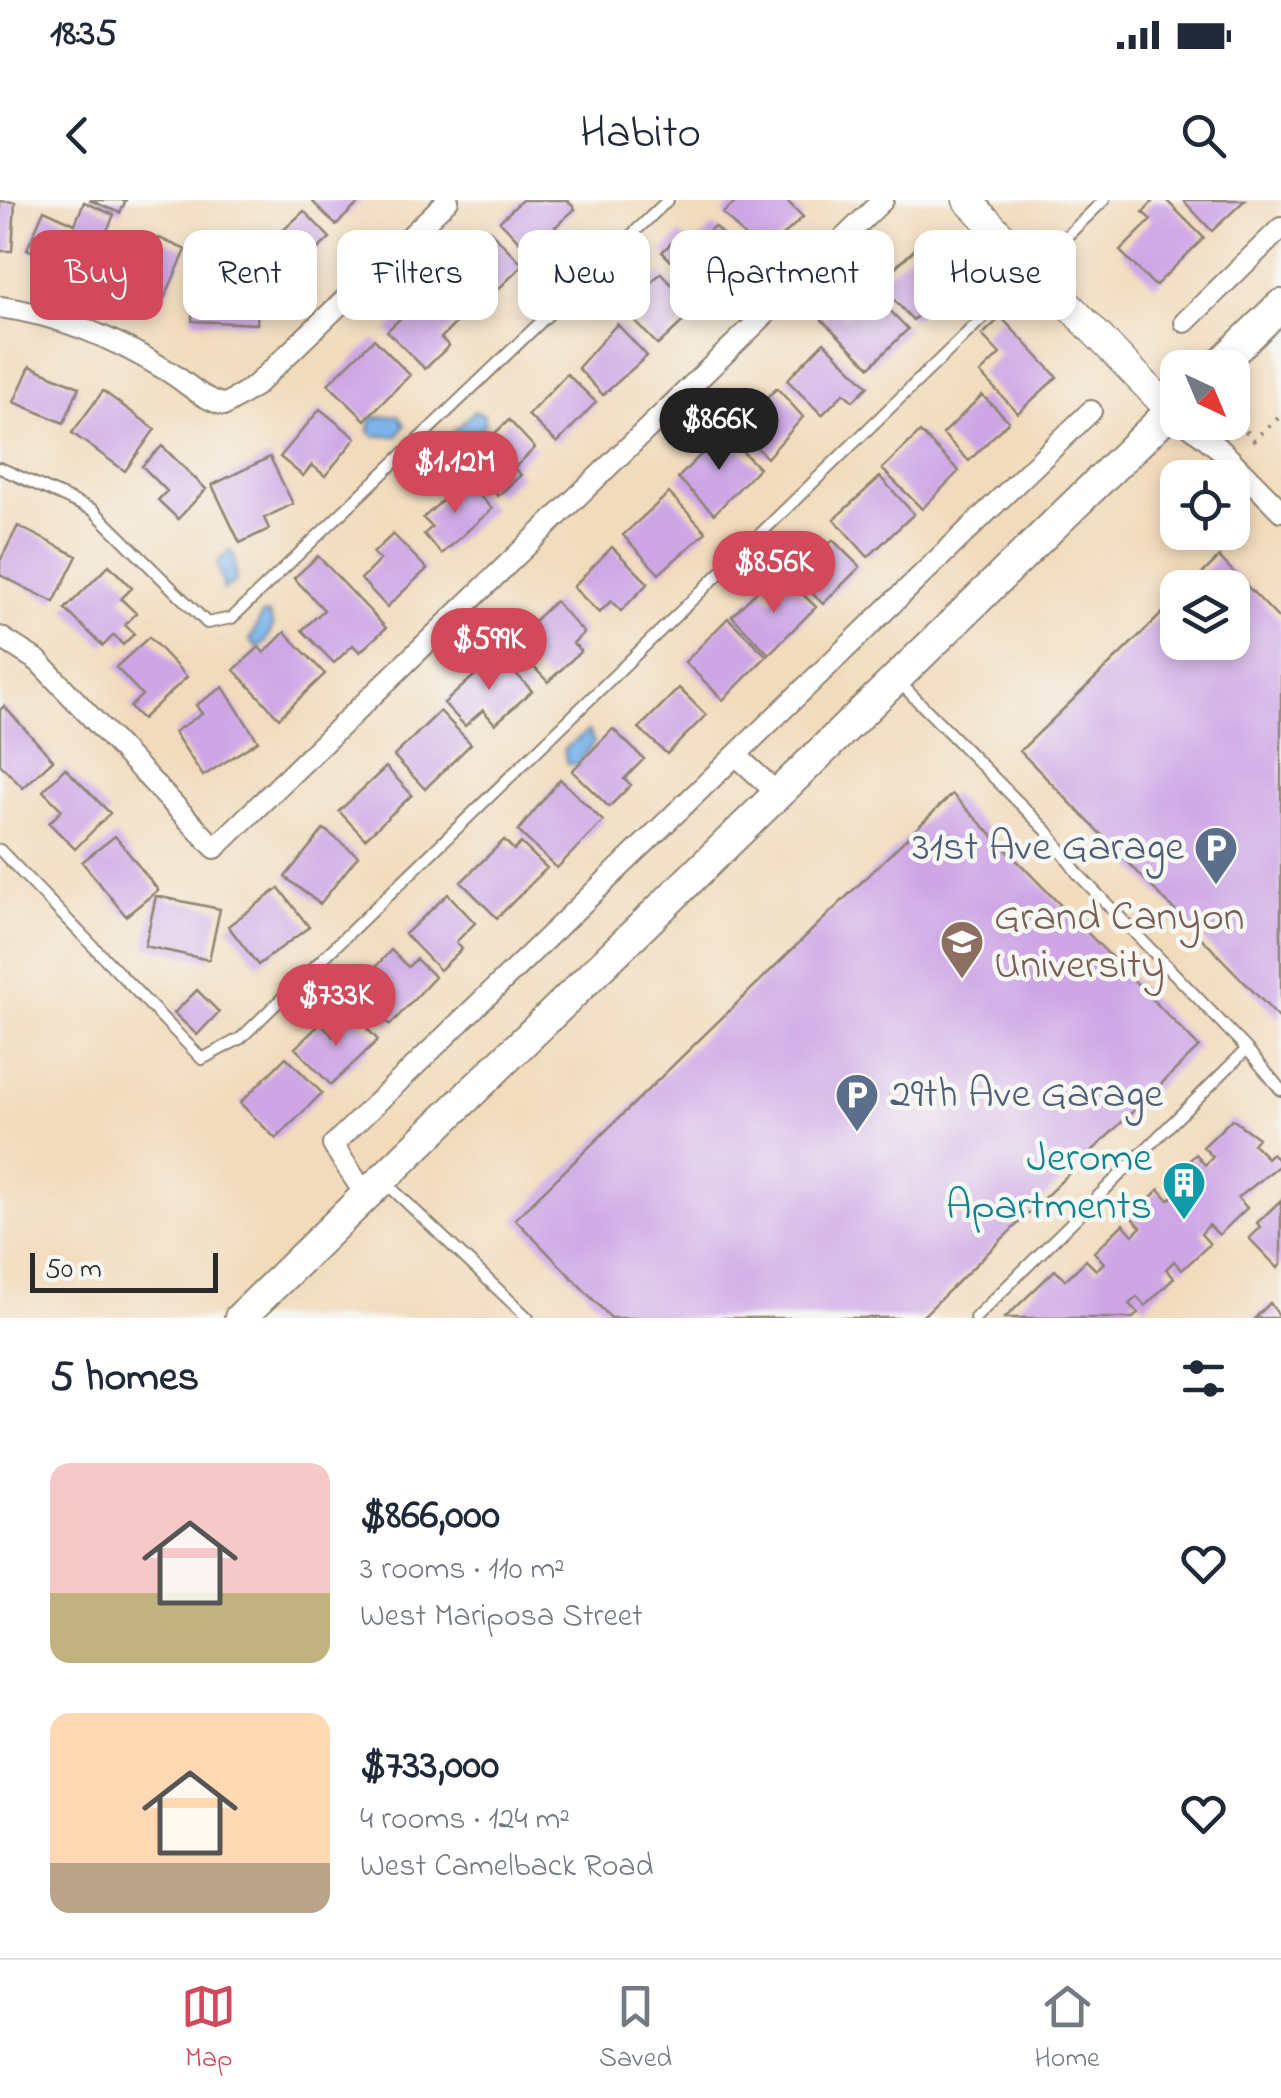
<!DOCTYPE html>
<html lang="en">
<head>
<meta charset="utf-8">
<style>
  :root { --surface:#fff; --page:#f2f2f3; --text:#1f2937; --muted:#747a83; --line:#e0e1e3; --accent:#d1495b }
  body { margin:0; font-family:"Indie Flower",sans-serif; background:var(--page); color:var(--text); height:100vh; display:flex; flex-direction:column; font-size:38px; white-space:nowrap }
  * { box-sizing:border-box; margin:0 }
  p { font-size:32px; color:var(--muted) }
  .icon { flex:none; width:55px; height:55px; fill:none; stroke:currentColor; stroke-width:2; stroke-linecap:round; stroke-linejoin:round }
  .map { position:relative; height:1118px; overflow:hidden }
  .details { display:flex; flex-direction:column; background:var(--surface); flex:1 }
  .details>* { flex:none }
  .top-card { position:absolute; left:30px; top:30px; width:1222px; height:90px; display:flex; gap:20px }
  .needle { width:65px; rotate:136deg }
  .controls { position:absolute; left:1160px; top:150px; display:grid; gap:20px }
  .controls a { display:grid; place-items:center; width:90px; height:90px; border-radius:20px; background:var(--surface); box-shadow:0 5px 15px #0003; font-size:50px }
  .scale { position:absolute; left:30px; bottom:25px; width:188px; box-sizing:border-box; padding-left:10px; border:5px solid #2b2b2b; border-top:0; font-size:28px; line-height:35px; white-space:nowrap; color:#2b2b2b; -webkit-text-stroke:8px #f6f6f2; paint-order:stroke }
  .price { position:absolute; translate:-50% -85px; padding:0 22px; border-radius:35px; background:var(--accent); color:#fff; font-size:32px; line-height:65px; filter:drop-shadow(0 2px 5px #0008) }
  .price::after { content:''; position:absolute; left:50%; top:60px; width:30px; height:22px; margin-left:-15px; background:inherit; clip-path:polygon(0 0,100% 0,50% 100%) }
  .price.selected { background:#222; color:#fff }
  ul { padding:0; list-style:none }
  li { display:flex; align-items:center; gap:30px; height:250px; padding:0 50px }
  li span { display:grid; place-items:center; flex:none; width:280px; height:200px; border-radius:20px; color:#555 }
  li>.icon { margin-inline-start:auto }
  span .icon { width:120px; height:120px; fill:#fffc; stroke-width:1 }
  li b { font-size:42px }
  h2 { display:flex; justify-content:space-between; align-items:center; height:120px; padding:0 50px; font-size:42px }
  .pill { padding:0 35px; border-radius:20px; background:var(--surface); box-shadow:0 5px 15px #0003; font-size:35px; line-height:90px }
  .pill.selected { background:var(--accent); color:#fff }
  .status { display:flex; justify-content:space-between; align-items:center; height:70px; padding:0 50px; background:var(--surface); direction:ltr }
  .status svg { height:28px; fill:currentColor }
  header { display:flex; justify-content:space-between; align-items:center; height:130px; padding:0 50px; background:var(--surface); font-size:45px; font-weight:600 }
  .tab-bar { display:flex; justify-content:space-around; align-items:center; height:140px; border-top:2px solid var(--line); background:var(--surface); font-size:28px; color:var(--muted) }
  .tab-bar a { display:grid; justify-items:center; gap:5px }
  .tab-bar .selected { color:var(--accent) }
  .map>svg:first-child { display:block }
  .water { fill:#7bb5ec; stroke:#53708c; stroke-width:2.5 }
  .building { fill:#cea6e6 }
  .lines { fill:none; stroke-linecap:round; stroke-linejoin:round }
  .lane-casing { stroke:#8e8374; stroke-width:14 }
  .street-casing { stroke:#8e8374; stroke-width:24 }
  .secondary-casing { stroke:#8e8374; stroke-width:31 }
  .primary-casing { stroke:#8e8374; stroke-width:34 }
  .path { stroke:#8e8374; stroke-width:5; stroke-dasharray:2.5 8; stroke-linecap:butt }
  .lane { stroke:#fff; stroke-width:10 }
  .street { stroke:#fff; stroke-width:20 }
  .secondary { stroke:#fff; stroke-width:28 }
  .primary { stroke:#fff; stroke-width:30 }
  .labels { text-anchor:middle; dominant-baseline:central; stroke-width:9; stroke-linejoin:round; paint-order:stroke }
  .service-label { font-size:42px; fill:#4e5e75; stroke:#f6f6f2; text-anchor:end }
  .education-label { font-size:42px; fill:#785e54; stroke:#f6f6f2; text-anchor:start }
  .culture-label { font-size:42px; fill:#0d838f; stroke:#f6f6f2; text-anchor:end }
</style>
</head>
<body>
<div class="status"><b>18:35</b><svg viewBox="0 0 49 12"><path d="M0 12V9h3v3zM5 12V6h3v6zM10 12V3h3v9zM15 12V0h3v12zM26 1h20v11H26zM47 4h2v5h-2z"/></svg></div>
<header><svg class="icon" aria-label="back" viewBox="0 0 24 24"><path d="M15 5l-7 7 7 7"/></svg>Habito<svg class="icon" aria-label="search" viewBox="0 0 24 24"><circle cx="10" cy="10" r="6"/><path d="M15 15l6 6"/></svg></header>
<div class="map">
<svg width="1281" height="1118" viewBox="0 0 1281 1118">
  <rect width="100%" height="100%" fill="#f6f6f2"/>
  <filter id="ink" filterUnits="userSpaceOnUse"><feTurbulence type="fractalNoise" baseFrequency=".01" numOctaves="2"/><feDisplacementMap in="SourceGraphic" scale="20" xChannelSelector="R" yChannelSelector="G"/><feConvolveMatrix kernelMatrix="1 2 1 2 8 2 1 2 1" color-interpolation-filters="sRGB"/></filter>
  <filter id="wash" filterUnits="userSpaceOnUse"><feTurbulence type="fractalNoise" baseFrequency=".0048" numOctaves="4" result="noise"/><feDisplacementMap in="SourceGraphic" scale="40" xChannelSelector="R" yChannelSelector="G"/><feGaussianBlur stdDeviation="2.25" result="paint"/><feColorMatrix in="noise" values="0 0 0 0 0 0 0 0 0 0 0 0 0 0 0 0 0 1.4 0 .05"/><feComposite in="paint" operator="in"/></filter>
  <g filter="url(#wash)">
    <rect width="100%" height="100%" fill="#f2dbbc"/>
    <path class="water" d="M474,211L484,215L485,224L465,243L457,242L453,232Z
      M398,215L405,225L398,236H374L369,231L371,218Z
      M229,350L234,355L236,381L224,390L217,363Z
      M269,414L273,426L265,443L257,447L250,440L262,415Z
      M588,531L594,542L577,564H567L564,549Z"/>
    <g id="blocks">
      <path class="building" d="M89,0H126L120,13Z
        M311,0H362L336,25Z
        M522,0H567L575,9L555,27L569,42L551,60L538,46L530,53L500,21Z
        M738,0H786L803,17L762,55L723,13Z
        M1154,0H1166L1204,38L1155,86L1120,51L1151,20L1143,12Z
        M1183,0H1245L1212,31Z
        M0,1L15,2L12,51H0Z
        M84,2L114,15L87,75L27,49L44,10L75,24Z
        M304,11L330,38L289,76L263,49Z
        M714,26L746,58L707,97L662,52L680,34L692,47Z
        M488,29L523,65L477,110L442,74Z
        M159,38L186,50L160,108L101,82L118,44L150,59Z
        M926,39L960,76L913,120L878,83Z
        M194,70L259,73L257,124L192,121Z
        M661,73L695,110L658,145L632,118L647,104L638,94Z
        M432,88L461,118L441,138L449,146L425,169L387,131Z
        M872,92L908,129L870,167L822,120L835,107L846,118Z
        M1001,117L1057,177L1018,213L980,173L1000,154L982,135Z
        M617,124L647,156L603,195L578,168Z
        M374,139L410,175L365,220L328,184Z
        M824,142L868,186L853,201L844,193L822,215L787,180Z
        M30,166L79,187L64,223L14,202Z
        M567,174L596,202L557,243L528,215Z
        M777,188L803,217L767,258L737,226Z
        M103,191L155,229L125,271L72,233Z
        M982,195L1009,221L969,261L943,234Z
        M320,209L356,238L325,276L312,265L303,276L280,257Z
        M509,220L535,248L514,268L521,275L498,296L465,261Z
        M723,232L759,268L714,314L678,278Z
        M920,232L959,271L922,309L882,269Z
        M162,246L206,289L178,319L158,300L167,291L142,266Z
        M270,257L293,304L264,318L269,329L240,343L212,285Z
        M880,277L914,314L868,357L834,319Z
        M465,280L492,309L442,354L424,334L432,327L423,318Z
        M669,293L706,332L659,374L623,335Z
        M18,326L77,356L54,402L0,375V361Z
        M393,334L427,369L387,407L361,379L380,360L373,353Z
        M833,340L860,367L823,404L796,377Z
        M612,347L648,383L621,411L611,401L599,413L573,387Z
        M318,356L386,428L360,452L353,445L334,463L302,430L324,410L294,378Z
        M1219,357L1281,421V820L1020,551L1178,398V442H1232V388H1188Z
        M109,365L132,388L121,399L136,413L125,425L134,434L123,445L114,435L103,446L65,409Z
        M790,382L816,407L769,454L732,416L760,388L772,400Z
        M555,401L584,433L573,443L581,451L548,482L511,443Z
        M728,418L767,456L723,500L685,462Z
        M285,432L325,474L279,518L234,470L259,447L264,453Z
        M149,437L187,477L142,519L130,507L142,495L116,467Z
        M498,454L532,491L495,524L483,510L465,526L444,503Z
        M223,487L258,541L203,576L174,532L202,514L196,505Z
        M679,488L706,515L667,554L639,528Z
        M4,506L53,560L23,588L0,564V510Z
        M440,511L471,544L425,589L394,556Z
        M613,529L644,559L624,579L631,585L609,607L572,571Z
        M386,567L412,595L365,639L339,611Z
        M65,568L110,613L75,649L49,623L62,610L43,591Z
        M560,579L603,621L557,668L518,631Z
        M952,594L1199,847L921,1118H611L515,1019Z
        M324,629L358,656L320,704L285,677Z
        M115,636L158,690L126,716L82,662Z
        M504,640L514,650L521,643L547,668L497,718L461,682Z
        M279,688L309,727L258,765L228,726Z
        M448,694L475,723L456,742L462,749L440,770L405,734Z
        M156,696L220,709L209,760L145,746Z
        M391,750L408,767L416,759L435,777L390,825L359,795L377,776L372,771Z
        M197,790L219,812L197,835L174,813Z
        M355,816L378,840L331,885L295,848L321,823L333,837Z
        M286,857L322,893L276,939L240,903Z
        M1232,919L1258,938L1253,944L1267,958L1272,953L1281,964L1238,998L1247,1008L1219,1035L1209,1025L1201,1034L1210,1044L1182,1070L1174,1061L1166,1069L1174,1078L1145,1106L1137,1097L1129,1104L1138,1113L1133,1118H1005L1055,1070L1065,1080L1086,1060L1096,1070L1104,1063L1094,1052L1123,1024L1133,1035L1141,1027L1131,1017L1159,989L1169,1000L1176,993L1167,982L1196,954L1205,965L1213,957L1203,947Z
        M1281,1000V1064L1278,1068L1249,1038L1260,1027L1257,1023Z
        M1270,1103L1281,1118H1255Z"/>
    </g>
  </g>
  <g filter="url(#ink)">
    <use href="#blocks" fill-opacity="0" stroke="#8e8374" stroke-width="2.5"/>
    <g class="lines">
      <defs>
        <path id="lane" d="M0,268L93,310L207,423L232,418L668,0
          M899,482L1047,631L1078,674L1247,849L975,1118
          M0,650L202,859L241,838L1104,0
          M1247,849L1281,890
          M384,981L528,1118"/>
        <path id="street" d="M0,107C60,115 114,138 166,170C188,183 199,198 225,205L255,186L448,0
          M1185,122L1281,28
          M1185,222L1222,251L1281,311
          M0,437L38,461L215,648L883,0
          M737,556L778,594
          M366,996L333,945L1091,211"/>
        <path id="secondary" d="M967,0L1171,211"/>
        <path id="primary" d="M1216,168L1281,105
          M240,1118L1178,204"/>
      </defs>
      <use href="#lane" class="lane-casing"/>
      <use href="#street" class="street-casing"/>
      <use href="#secondary" class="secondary-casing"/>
      <use href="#primary" class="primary-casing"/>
      <path class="path" d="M1246,231L1254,240L1281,215"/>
      <use href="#lane" class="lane"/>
      <use href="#street" class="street"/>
      <use href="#secondary" class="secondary"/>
      <use href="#primary" class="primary"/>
    </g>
  </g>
  <defs>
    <symbol id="parking-pin" viewBox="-11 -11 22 30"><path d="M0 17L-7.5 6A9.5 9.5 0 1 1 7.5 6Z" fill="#5c6f8a" stroke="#f6f6f2"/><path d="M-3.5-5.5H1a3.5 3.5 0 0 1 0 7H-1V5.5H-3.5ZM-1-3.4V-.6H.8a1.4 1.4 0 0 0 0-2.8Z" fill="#fff"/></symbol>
    <symbol id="university-pin" viewBox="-11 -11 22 30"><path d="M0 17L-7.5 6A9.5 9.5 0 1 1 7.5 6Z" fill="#8d6e63" stroke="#f6f6f2"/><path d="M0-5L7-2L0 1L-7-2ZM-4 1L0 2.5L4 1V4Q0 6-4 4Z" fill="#fff"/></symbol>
    <symbol id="building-pin" viewBox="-11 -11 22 30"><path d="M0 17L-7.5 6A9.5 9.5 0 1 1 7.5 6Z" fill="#0f9aa8" stroke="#f6f6f2"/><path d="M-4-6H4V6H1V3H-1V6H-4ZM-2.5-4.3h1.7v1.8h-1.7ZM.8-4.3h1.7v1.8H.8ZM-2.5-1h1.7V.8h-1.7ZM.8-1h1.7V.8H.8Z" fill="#fff"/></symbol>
  </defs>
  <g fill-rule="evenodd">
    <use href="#parking-pin" x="1191" y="623" width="50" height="68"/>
    <use href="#university-pin" x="937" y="717" width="50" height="68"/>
    <use href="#parking-pin" x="832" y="870" width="50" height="68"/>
    <use href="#building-pin" x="1159" y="958" width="50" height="68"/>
  </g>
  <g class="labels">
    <g class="service-label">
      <text x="1184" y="648">31st Ave Garage</text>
      <text x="890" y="895" text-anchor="start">29th Ave Garage</text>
    </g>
    <g class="education-label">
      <text x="994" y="718">Grand Canyon<tspan x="994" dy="48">University</tspan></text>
    </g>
    <g class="culture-label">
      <text x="1152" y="959">Jerome<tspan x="1152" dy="48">Apartments</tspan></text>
    </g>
  </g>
</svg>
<div class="controls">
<a><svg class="needle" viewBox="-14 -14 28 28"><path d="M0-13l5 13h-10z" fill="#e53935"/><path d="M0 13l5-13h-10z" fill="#747a83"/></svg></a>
<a><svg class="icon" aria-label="locate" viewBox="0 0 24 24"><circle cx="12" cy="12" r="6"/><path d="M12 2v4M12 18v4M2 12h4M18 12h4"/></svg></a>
<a><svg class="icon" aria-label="layers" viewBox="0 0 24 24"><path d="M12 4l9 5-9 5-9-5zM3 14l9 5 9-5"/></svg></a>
</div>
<div class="scale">50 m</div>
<b class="price selected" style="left:719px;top:273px">$866K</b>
<b class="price" style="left:455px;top:316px">$1.12M</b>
<b class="price" style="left:774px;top:416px">$856K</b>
<b class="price" style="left:489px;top:493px">$599K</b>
<b class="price" style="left:336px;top:849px">$733K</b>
<div class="top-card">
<a class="pill selected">Buy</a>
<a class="pill">Rent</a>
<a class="pill">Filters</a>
<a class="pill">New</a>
<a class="pill">Apartment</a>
<a class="pill">House</a>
</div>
</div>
<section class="details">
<h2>5 homes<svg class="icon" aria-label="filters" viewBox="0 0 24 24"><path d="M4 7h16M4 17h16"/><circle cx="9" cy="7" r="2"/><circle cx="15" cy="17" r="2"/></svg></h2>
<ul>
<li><span style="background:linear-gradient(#f6c9c9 65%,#c2b280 0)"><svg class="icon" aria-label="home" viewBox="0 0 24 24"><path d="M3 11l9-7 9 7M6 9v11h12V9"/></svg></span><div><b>$866,000</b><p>3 rooms · 110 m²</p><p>West Mariposa Street</p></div><svg class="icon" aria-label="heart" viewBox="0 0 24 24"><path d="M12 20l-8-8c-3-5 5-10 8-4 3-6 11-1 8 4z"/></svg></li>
<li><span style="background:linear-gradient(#ffd9b3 75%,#b9a48a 0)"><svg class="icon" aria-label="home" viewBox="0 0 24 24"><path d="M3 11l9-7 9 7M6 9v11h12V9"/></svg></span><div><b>$733,000</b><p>4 rooms · 124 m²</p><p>West Camelback Road</p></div><svg class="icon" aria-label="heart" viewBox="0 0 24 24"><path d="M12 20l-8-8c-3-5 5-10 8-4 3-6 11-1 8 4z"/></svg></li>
</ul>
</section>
<nav class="tab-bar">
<a class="selected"><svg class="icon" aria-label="map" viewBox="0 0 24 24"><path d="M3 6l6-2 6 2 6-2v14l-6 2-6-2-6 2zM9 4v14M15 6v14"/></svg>Map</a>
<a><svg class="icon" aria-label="saved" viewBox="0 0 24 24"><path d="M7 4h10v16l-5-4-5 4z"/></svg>Saved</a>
<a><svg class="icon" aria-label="home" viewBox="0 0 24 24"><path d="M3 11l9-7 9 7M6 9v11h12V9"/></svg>Home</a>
</nav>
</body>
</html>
